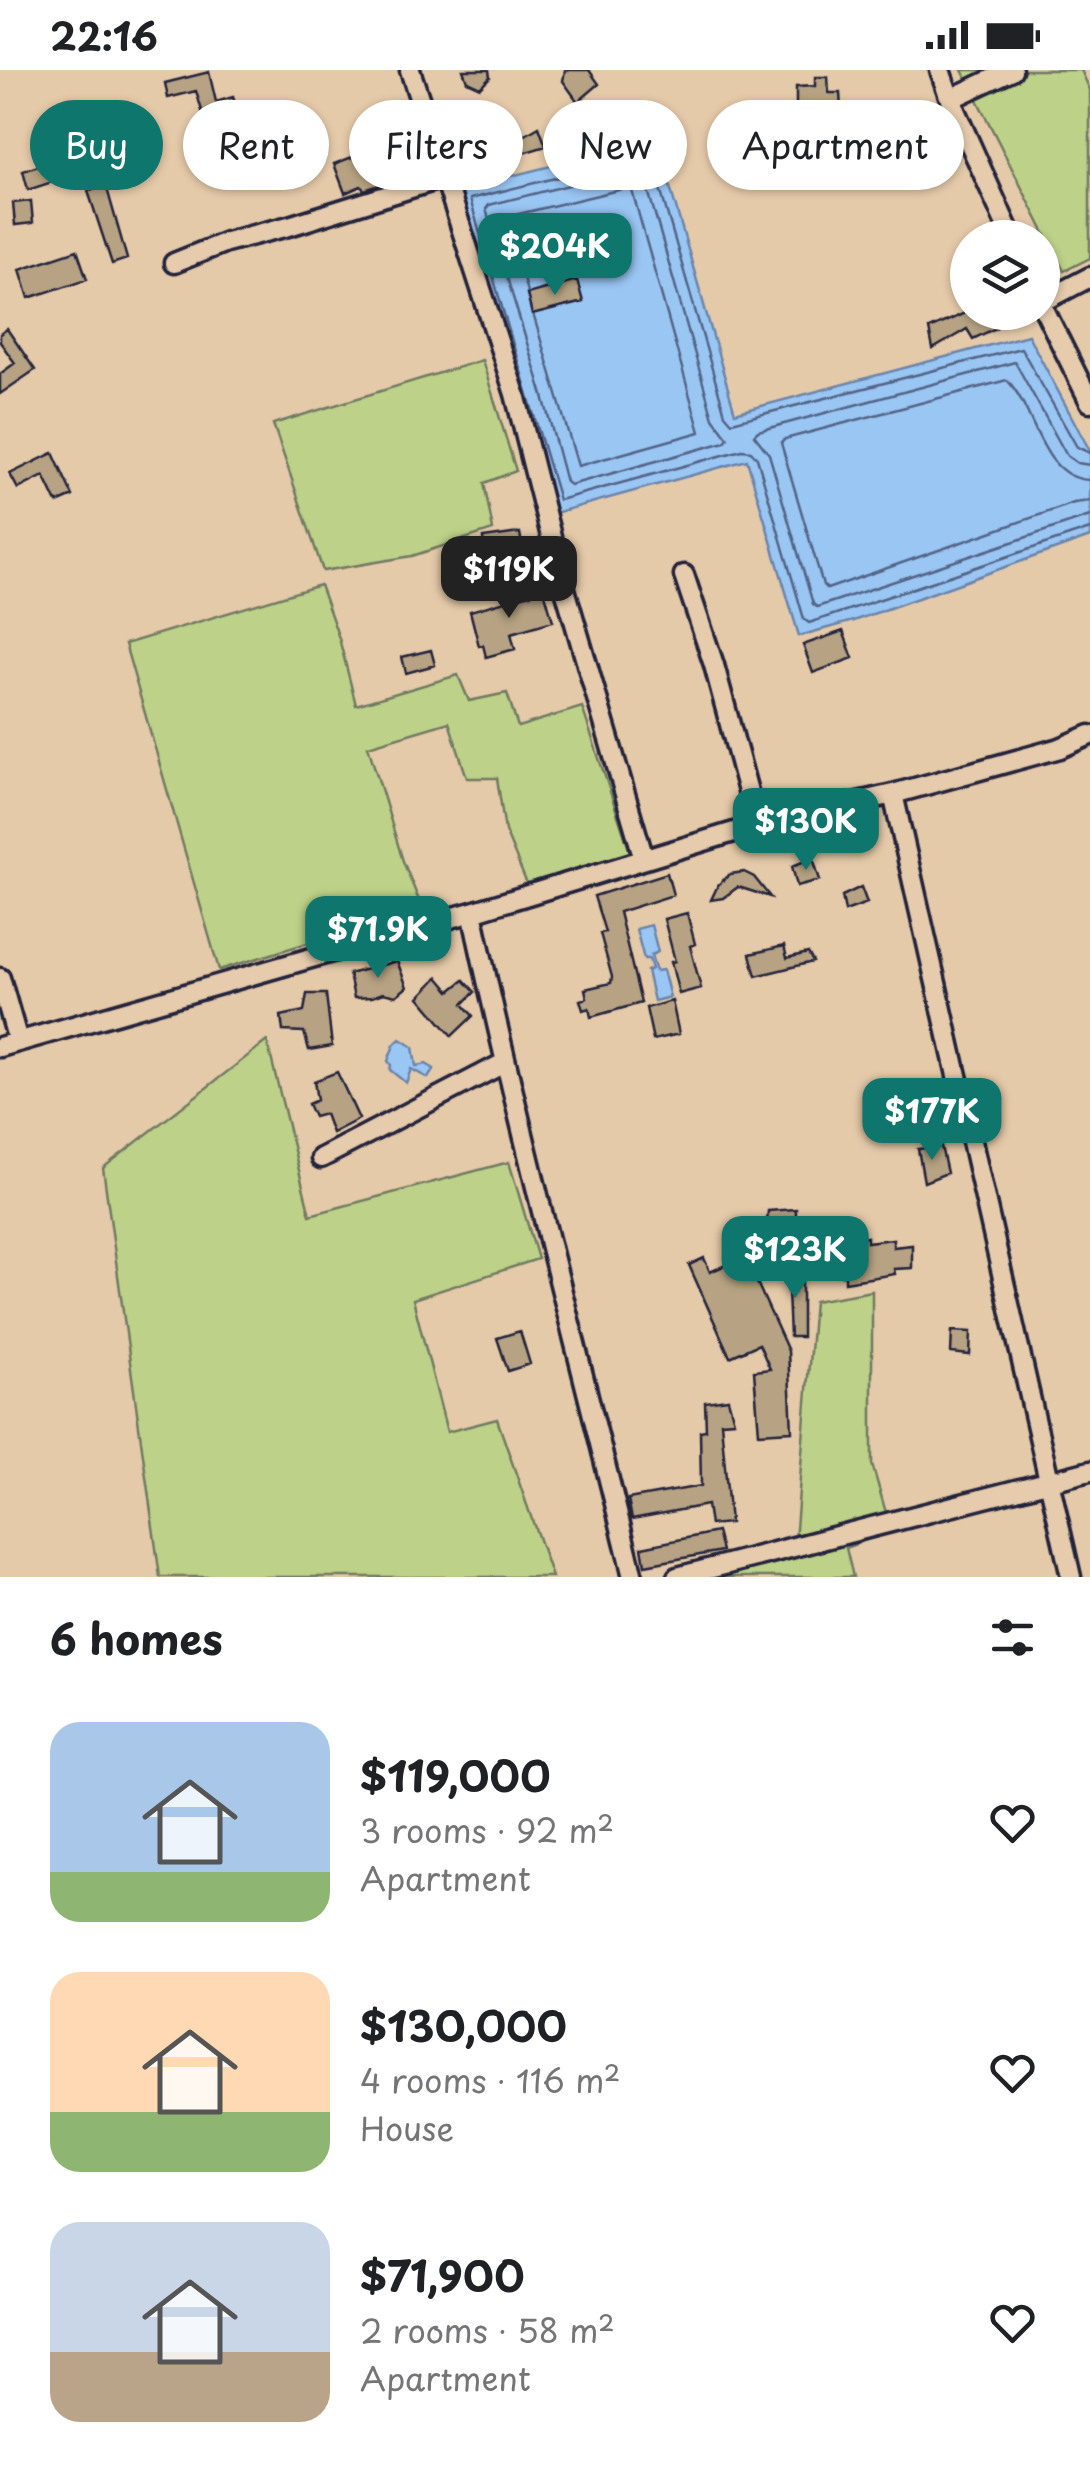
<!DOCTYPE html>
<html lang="en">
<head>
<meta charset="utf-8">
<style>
  :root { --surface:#fff; --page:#f2f2f2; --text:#202124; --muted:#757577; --accent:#0f766e }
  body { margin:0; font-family:"Playpen Sans",sans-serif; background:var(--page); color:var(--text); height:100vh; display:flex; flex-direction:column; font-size:38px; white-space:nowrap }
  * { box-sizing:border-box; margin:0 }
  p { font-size:32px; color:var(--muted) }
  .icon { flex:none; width:55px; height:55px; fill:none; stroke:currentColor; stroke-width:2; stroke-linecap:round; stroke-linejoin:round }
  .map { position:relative; height:1507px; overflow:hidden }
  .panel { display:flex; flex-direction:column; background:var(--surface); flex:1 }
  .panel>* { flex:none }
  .guide { position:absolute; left:30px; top:30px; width:1030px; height:90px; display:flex; gap:20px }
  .buttons { position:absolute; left:950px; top:150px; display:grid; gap:20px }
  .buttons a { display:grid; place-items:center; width:110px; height:110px; border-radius:50%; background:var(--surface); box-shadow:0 2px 8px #0004; font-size:50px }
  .price { position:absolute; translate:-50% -85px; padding:0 22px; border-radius:20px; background:var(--accent); color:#fff; font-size:32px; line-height:65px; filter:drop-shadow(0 2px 5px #0008) }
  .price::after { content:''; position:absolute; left:50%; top:60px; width:30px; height:22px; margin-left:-15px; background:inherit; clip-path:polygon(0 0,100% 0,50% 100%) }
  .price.current { background:#222; color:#fff }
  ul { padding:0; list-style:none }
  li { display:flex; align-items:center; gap:30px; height:250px; padding:0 50px }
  li span { display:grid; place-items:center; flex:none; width:280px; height:200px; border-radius:30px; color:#555 }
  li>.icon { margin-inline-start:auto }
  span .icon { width:120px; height:120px; fill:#fffc; stroke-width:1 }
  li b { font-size:42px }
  h2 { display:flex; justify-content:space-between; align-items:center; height:120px; padding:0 50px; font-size:42px }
  .tag { padding:0 35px; border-radius:45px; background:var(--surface); box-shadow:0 2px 8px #0004; font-size:35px; line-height:90px }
  .tag.current { background:var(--accent); color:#fff }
  .status { display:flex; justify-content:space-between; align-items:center; height:70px; padding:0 50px; background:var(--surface); direction:ltr }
  .status svg { height:28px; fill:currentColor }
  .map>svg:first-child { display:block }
  .green { fill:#bdd288; stroke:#707a62; stroke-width:2.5 }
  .water { fill:#9ac6f4; stroke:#6a84aa; stroke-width:2.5 }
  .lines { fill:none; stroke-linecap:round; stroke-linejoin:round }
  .shore { stroke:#526485; stroke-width:2.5 }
  .building { fill:#b7a383; stroke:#22223b; stroke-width:2.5 }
  .minor-casing { stroke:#22223b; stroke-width:25 }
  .minor { stroke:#e6cbad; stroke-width:18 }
</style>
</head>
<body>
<div class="status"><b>22:16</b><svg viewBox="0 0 49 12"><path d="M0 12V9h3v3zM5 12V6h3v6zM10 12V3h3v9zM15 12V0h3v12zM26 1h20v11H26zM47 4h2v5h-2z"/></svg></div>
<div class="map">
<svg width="1090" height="1507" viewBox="0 0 1090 1507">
  <rect width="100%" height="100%" fill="#e5caa9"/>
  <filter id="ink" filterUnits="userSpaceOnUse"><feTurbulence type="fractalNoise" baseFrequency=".01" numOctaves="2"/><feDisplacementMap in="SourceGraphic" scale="20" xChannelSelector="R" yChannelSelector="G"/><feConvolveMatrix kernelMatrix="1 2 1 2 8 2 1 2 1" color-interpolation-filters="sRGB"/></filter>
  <g filter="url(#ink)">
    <path class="green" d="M962,0H1081L1090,20V188L1064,201Z
      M482,290L516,401L484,413L493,460L412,486L323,501L273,354Z
      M320,515L339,568L356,635L458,605L469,631L507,623L518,657L582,637L632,788L527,814L505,761L497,708H467L449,652L368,676L403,791L422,838L219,900L125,574Z
      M267,971L310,1145L509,1092L538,1189L413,1229L447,1362L497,1349L552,1507H160L103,1098Z
      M872,1221V1394L891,1460L846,1478L853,1507H702L794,1484L814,1231Z"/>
    <path class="water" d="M647,72L666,103L735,343L1028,265L1090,381V467L853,551L799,566L747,390L551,444L455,120Z
      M651,855L658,882L651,885L656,901L663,900L670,927L654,931L647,901L652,899L649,889H644L636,859Z
      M400,969L413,977L416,996L426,994L434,999L428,1008L411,999L406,1013L390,1000L391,995L388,991L394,975Z"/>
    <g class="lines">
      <path class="shore" d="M633,99L638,101L646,113L713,348L728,368L725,372L570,415L566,412L542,322L486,139L489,135Z
        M527,222L506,147L631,117L700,362L578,396L534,247
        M1090,383L1077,377L1021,278L732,352L725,344L657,108L644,86L470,129L559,430L742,380L751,381L757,388L804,549L809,553L1090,459
        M1090,395L1077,393L1067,386L1015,292L758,361L754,365L769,384L813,534L817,537L1090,446
        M1090,410C1040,409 1036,339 1007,310L785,369L781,373L823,515L827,519L1074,433L1090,431"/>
    </g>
    <path class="building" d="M463,0H489L490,7L480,17L467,11Z
      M565,0H589L599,14L578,32L563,11Z
      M209,2L216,32L233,27L239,43L206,54L196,21L168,28L165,13Z
      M815,7H828L829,23H840L841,39H819L823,51L787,66L784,56L796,53V17L815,16Z
      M925,53L927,69L872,82L870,66Z
      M539,57L546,76L520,84L515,71Z
      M468,65L493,72L486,97L461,90Z
      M370,80L383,114L364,120L361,116L345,123L334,94Z
      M74,84L80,103L28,120L23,101Z
      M106,115L127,189L112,194L88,121Z
      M31,131L33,153L15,155L13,133Z
      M77,180L87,209L29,228L20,199Z
      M577,210L583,232L532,245L527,224Z
      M967,242H989L996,258L973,269L967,259L933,279L929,259Z
      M7,259L35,300L0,324V304L15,293L0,272V264Z
      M53,383L73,426L57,433L44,406L18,419L10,404Z
      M520,463L524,487L488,504L483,468Z
      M544,520L553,551L511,563L515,579L486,587L483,575L479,576L470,541Z
      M843,561L853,588L813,603L803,575Z
      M431,580L435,595L406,603L402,587Z
      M813,788L820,810L797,816L792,796Z
      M744,802L754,807L770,827L738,817L723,828L711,830L718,815L730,804Z
      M667,803L673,825L619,842L641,933L591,947L589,938L583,940L580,930L587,928L585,919L611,913L612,907L600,863L605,862L594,826Z
      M861,817L867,833L845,841L842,826Z
      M687,843L695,874L690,876L701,918L679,924L671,892L675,891L664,849Z
      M784,876L787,888L808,883L813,892L756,906L750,884Z
      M397,891L407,917L396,926L383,923L372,927L354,928L349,904Z
      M438,907L450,921L464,910L475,922L463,934L473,946L452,966L419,927Z
      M307,924H326L332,976L309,980L304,962L283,961L281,946L304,941Z
      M672,931L679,964L653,970L646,938Z
      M337,1002L359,1049L332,1063L325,1044L314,1047L308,1034L317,1030L314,1011Z
      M941,1076L947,1103L924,1112L918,1079Z
      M796,1139L795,1183L764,1182L768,1141Z
      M867,1167V1172L893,1169V1177L912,1175V1198L894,1199L895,1204L845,1212V1205H829L827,1181H843V1170Z
      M704,1188L710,1202L728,1194L726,1188L749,1195L788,1281L792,1361L759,1363L754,1301L770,1299L759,1274L730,1287L689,1195Z
      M787,1198H802V1267H790Z
      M520,1261L530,1294L508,1301L497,1268Z
      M952,1261L971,1262L970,1285L951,1283Z
      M728,1329L734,1351L721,1352L730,1453L710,1455L707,1435L632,1449L628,1429L701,1416L700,1361L706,1360L705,1332Z
      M717,1462L722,1481L645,1495L642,1477Z"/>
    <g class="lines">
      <defs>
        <path id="minor" d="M410,0L515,324L560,502L644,789
          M940,0L950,29L1012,168
          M950,29L1012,0
          M174,193L226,172L289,156L443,108
          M1042,232L1090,207
          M1042,235L1090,332
          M684,505L714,595L757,755
          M893,724L1071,1507
          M472,842C520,1065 579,1285 633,1507
          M0,908L18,971
          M0,977L472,842L757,755L893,724L1060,678L1090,665
          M321,1088L504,993
          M677,1507L1090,1401"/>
      </defs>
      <use href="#minor" class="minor-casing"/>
      <use href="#minor" class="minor"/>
    </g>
  </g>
</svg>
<div class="buttons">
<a><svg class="icon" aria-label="layers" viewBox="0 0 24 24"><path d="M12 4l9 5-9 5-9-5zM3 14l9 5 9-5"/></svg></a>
</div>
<b class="price" style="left:555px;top:228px">$204K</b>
<b class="price current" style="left:509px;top:551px">$119K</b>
<b class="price" style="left:806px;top:803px">$130K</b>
<b class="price" style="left:378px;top:911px">$71.9K</b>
<b class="price" style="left:932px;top:1093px">$177K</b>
<b class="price" style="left:795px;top:1231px">$123K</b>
<div class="guide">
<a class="tag current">Buy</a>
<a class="tag">Rent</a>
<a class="tag">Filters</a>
<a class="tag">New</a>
<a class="tag">Apartment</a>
</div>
</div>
<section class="panel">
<h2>6 homes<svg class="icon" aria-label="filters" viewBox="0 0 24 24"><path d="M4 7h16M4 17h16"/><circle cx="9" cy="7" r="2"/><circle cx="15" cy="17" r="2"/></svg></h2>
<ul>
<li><span style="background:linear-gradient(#a9c7e8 75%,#8fb573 0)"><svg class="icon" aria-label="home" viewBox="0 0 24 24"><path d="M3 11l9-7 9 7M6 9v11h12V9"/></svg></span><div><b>$119,000</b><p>3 rooms · 92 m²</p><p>Apartment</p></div><svg class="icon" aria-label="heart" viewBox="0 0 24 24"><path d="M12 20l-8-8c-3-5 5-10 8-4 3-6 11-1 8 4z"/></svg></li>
<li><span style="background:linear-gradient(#ffd9b3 70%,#8fb573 0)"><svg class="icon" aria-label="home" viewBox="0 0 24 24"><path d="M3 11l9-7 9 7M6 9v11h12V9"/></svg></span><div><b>$130,000</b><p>4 rooms · 116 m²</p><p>House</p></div><svg class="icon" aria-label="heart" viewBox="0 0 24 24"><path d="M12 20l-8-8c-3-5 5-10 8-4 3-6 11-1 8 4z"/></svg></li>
<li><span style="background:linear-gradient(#c9d6e8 65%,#b9a48a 0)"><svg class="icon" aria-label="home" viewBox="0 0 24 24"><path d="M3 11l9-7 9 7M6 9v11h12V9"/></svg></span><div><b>$71,900</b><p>2 rooms · 58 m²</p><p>Apartment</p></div><svg class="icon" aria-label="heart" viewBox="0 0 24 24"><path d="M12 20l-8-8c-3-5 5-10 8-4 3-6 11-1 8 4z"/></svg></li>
</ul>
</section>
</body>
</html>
